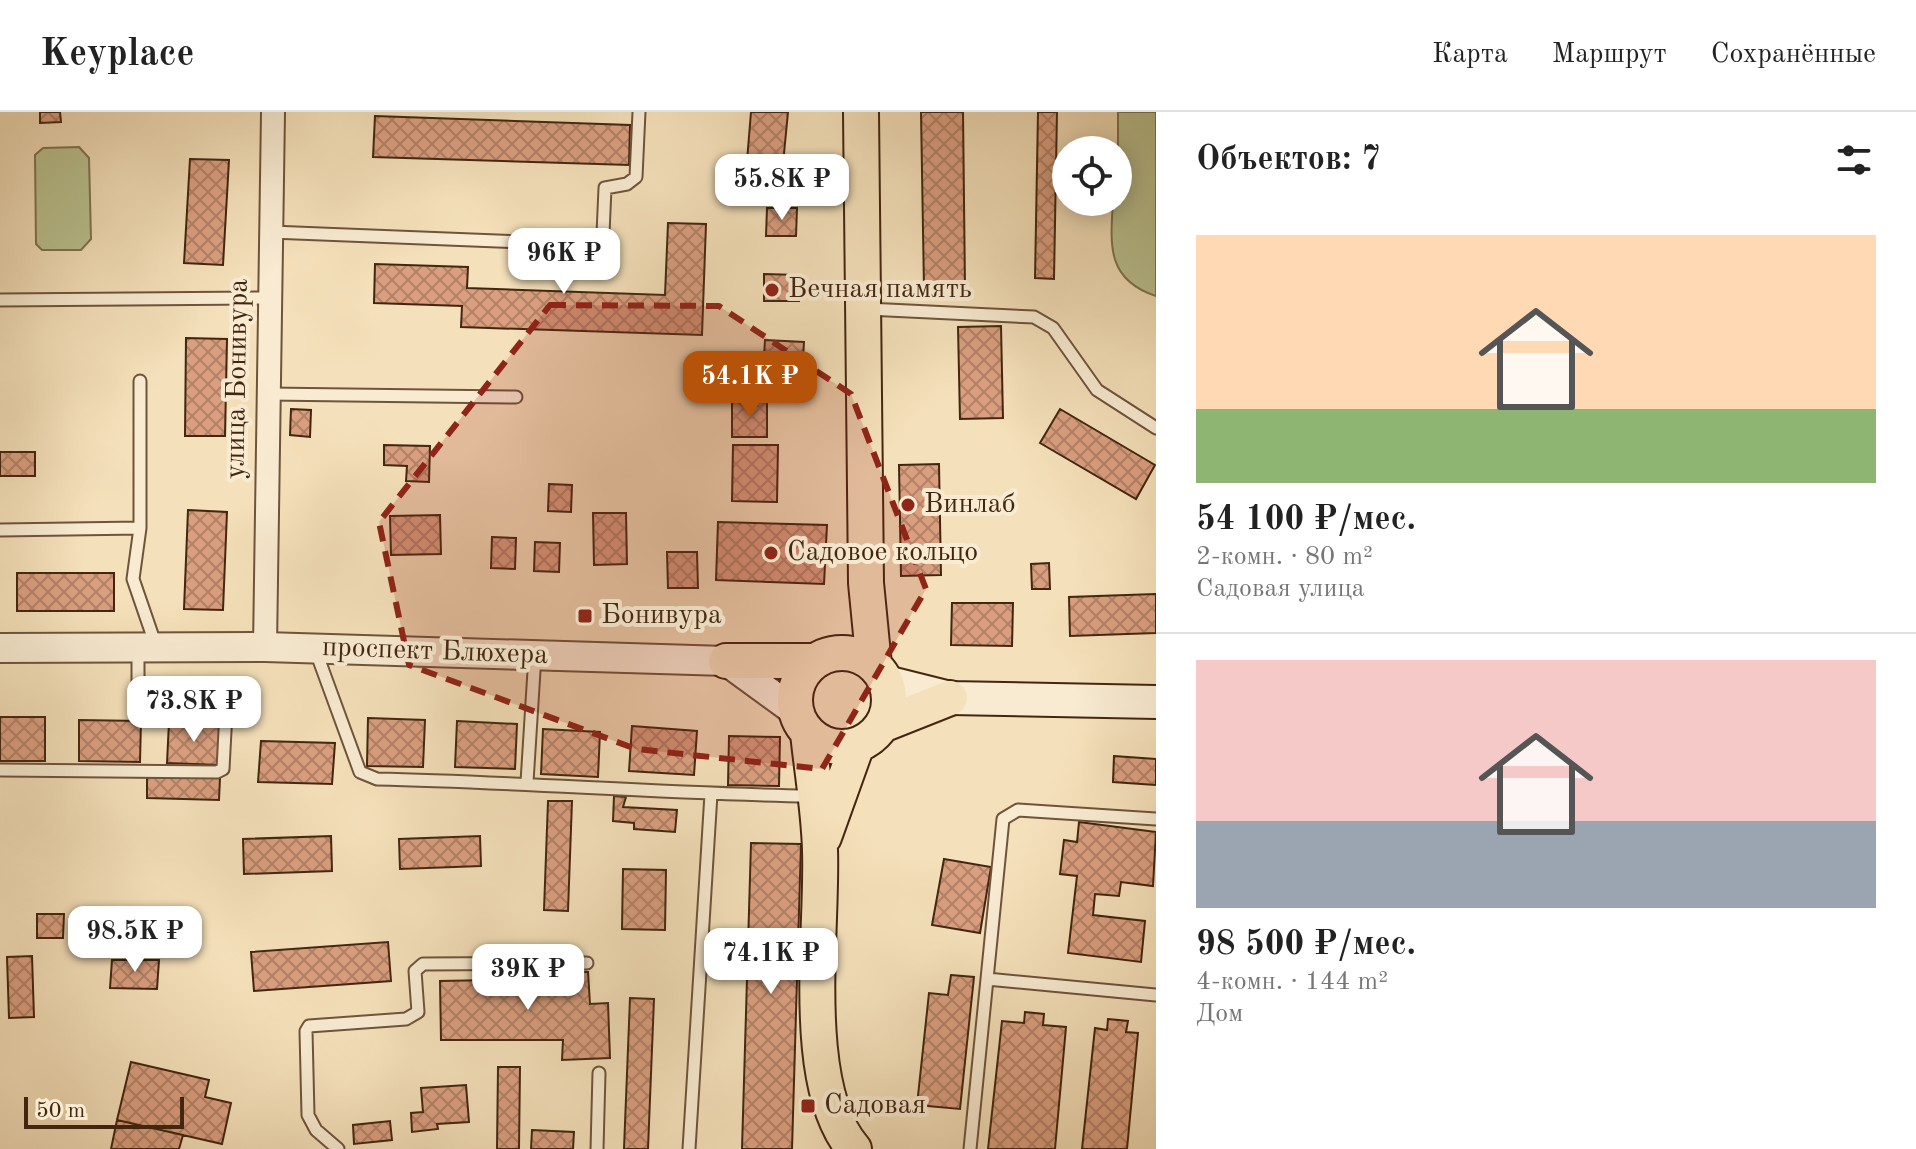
<!DOCTYPE html>
<html lang="ru">
<head>
<meta charset="utf-8">
<style>
  :root { --surface:#fff; --page:#f2f2f2; --text:#222; --muted:#767676; --line:#e0e0e0; --accent:#b45309 }
  body { margin:0; font-family:"Old Standard TT",serif; background:var(--page); color:var(--text); height:100vh; display:flex; flex-direction:column; font-size:30px; white-space:nowrap }
  * { box-sizing:border-box; margin:0 }
  p { font-size:26px; color:var(--muted) }
  .icon { flex:none; width:44px; height:44px; fill:none; stroke:currentColor; stroke-width:2; stroke-linecap:round; stroke-linejoin:round }
  .map { position:relative; flex:1; overflow:hidden }
  .drawer { display:flex; flex-direction:column; background:var(--surface); width:760px }
  .drawer>* { flex:none }
  .controls { position:absolute; left:1052px; top:24px; display:grid; gap:16px }
  .controls a { display:grid; place-items:center; width:80px; height:80px; border-radius:50%; background:var(--surface); box-shadow:0 4px 20px #0003; font-size:40px }
  .scale { position:absolute; left:24px; bottom:20px; width:160px; box-sizing:border-box; padding-left:8px; border:4px solid #422610; border-top:0; font-size:22px; line-height:28px; white-space:nowrap; color:#422610; -webkit-text-stroke:6px #f8ebd2; paint-order:stroke }
  .price { position:absolute; translate:-50% -68px; padding:0 18px; border-radius:16px; background:#fff; color:#222; font-size:26px; line-height:52px; filter:drop-shadow(0 2px 4px #0008) }
  .price::after { content:''; position:absolute; left:50%; top:48px; width:24px; height:18px; margin-left:-12px; background:inherit; clip-path:polygon(0 0,100% 0,50% 100%) }
  .price.selected { background:var(--accent); color:#fff }
  ul { padding:0; list-style:none }
  li { display:grid; align-content:center; gap:16px; height:424px; padding:0 40px }
  li+li { border-top:2px solid var(--line) }
  li span { display:grid; place-items:center; height:248px; border-radius:0px; color:#555 }
  li>.icon { margin-inline-start:auto }
  span .icon { width:144px; height:144px; fill:#fffc; stroke-width:1 }
  li b { font-size:34px }
  h2 { display:flex; justify-content:space-between; align-items:center; height:96px; padding:0 40px; font-size:34px }
  header { display:flex; align-items:center; gap:48px; box-sizing:border-box; height:112px; padding:0 40px; background:var(--surface); border-bottom:2px solid var(--line) }
  header strong { font-size:38px }
  nav { display:flex; gap:44px; margin-inline-start:auto; font-size:28px }
  main { display:flex; flex:1; min-height:0 }
  .map>svg:first-child { display:block }
  .garden { fill:#bac291; stroke:#7e7450; stroke-width:2 }
  .building { fill:url(#building-cross-hatch); stroke:#422610; stroke-width:2 }
  .lines { fill:none; stroke-linecap:round; stroke-linejoin:round }
  .service-casing { stroke:#6e543a; stroke-width:15 }
  .minor-casing { stroke:#6e543a; stroke-width:26 }
  .tertiary-casing { stroke:#6e543a; stroke-width:32 }
  .secondary-casing { stroke:#422610; stroke-width:36 }
  .primary-casing { stroke:#422610; stroke-width:38 }
  .service { stroke:#f8ebd2; stroke-width:11 }
  .minor { stroke:#f8ebd2; stroke-width:22 }
  .tertiary { stroke:#f8ebd2; stroke-width:28 }
  .secondary { stroke:#f8ebd2; stroke-width:32 }
  .primary { stroke:#f4e0ba; stroke-width:34 }
  .marked { fill:#8f2418; fill-opacity:0.2; stroke:#8f2418; stroke-width:6; stroke-dasharray:16 10; stroke-linejoin:round }
  .poi-dot { fill:#8f2418; stroke:#f8ebd2; stroke-width:3 }
  .labels { text-anchor:middle; dominant-baseline:central; stroke-width:8; stroke-linejoin:round; paint-order:stroke }
  .poi-label { font-size:28px; fill:#422610; stroke:#f8ebd2; text-anchor:start }
  .street-label { font-size:28px; fill:#422610; stroke:#f8ebd2 }
</style>
</head>
<body>
<header>
<strong>Keyplace</strong>
<nav><a>Карта</a><a>Маршрут</a><a>Сохранённые</a></nav>
</header>
<main>
<div class="map">
<svg width="1156" height="1037" viewBox="0 0 1156 1037">
  <defs>
    <pattern id="building-cross-hatch" width="8" height="8" patternUnits="userSpaceOnUse" patternTransform="scale(2)"><rect width="8" height="8" fill="#da9f7f"/><path d="M0 0l8 8M0 8l8-8" fill="none" stroke="#b28167"/></pattern>
  </defs>
  <rect width="100%" height="100%" fill="#f4e0ba"/>
  <filter id="stains"><feTurbulence type="fractalNoise" baseFrequency=".0025" numOctaves="4"/><feColorMatrix values="0 0 0 0 .2 0 0 0 0 .09 0 0 0 0 .02 0 0 0 .5 -.17"/></filter>
  <radialGradient id="worn" r=".72"><stop offset=".6" stop-color="#630" stop-opacity="0"/><stop offset="1" stop-color="#630" stop-opacity=".3"/></radialGradient>
  <path class="garden" d="M1118,0H1156V184C1107,168 1110,134 1113,90H1118Z
    M79,35L89,46L91,127L81,138H42L36,132L35,43L43,36Z"/>
  <path class="building" d="M40,0H60L61,10L40,11Z
    M751,0H788L783,52L747,49Z
    M921,0H963L965,176L924,177Z
    M1038,0H1057L1054,167L1035,166Z
    M375,4L630,13L629,53L373,45Z
    M190,47L229,48L223,153L184,151Z
    M767,96H797L796,124H766Z
    M668,111L706,112L702,223L461,215L462,194L374,191L375,152L468,155L467,176L665,183Z
    M764,162L799,163V189H764Z
    M1001,214L1003,306L960,307L958,215Z
    M186,226L227,227L225,324H185Z
    M765,228L804,230L802,263L763,260Z
    M767,288V325H732V289Z
    M291,297L311,298L310,325L290,323Z
    M1060,297L1155,353L1136,387L1040,331Z
    M384,333L430,334L429,370L406,369L407,354L384,353Z
    M733,333H778L777,390L732,389Z
    M0,340H35V364H0Z
    M939,352L941,463L901,464L899,353Z
    M549,372L572,373L571,400L548,399Z
    M188,398L227,400L223,498L184,497Z
    M593,401H626L627,452L594,453Z
    M440,403L441,442L391,443L390,404Z
    M718,410L827,413L824,472L716,468Z
    M492,425L516,426L515,457L491,456Z
    M535,430L560,431L559,460L534,459Z
    M667,440H697L698,476H668Z
    M1049,451L1050,477H1032L1031,452Z
    M17,461H114V499H17Z
    M1156,482V521L1070,524L1069,485Z
    M952,491H1013L1012,534L951,533Z
    M0,605H45V649H0Z
    M368,606L425,608L423,655L367,654Z
    M79,608L141,609L140,650L79,649Z
    M457,609L517,612L515,657L455,655Z
    M169,610L221,613L220,653L167,651Z
    M632,614L697,619L694,663L629,659Z
    M543,617L600,620L598,665L541,662Z
    M729,624L780,625L779,674L728,673Z
    M261,629L335,631L332,672L258,670Z
    M1114,644L1156,647V673L1113,670Z
    M147,664L220,666L219,688L147,686Z
    M614,684L626,685L623,695L677,698L675,720L634,717V711L613,709Z
    M548,689H572L568,799L544,798Z
    M1079,710L1156,720L1153,774L1121,770L1119,784L1095,782L1093,803L1145,809L1141,850L1068,841L1077,764L1060,762L1064,728L1077,730Z
    M331,724L332,759L244,762L243,727Z
    M480,724L481,754L400,757L399,727Z
    M751,731L801,732L792,1037H742Z
    M944,747L991,755L980,821L932,813Z
    M623,757L666,758L665,818L622,817Z
    M37,802H64L63,826H37Z
    M388,830L391,869L254,879L251,840Z
    M32,844L34,905L9,906L7,845Z
    M112,848H159L157,877L110,876Z
    M491,860H588L590,892L608,891L610,946L562,948L563,928H441L440,869L491,868Z
    M951,863L974,865L960,997L917,993L929,881L948,883Z
    M630,886L654,887L648,1037H624Z
    M1025,900L1044,902L1043,913L1066,915L1055,1037H988L1002,909L1024,911Z
    M1108,907L1128,909L1126,920L1138,921L1127,1037H1082L1095,916L1107,918Z
    M131,950L209,968L205,985L231,991L222,1032L117,1008Z
    M498,955H520L519,1037H497Z
    M466,973L469,1010L437,1012L438,1017L412,1020L411,1001L423,1000L421,976Z
    M117,1008L183,1023L179,1037H111Z
    M390,1009L392,1028L354,1032L353,1013Z
    M532,1018L574,1020L573,1037H531Z"/>
  <g class="lines">
    <defs>
      <path id="service" d="M271,120L595,133L603,122L605,76L627,72L636,65L639,0
        M0,188L270,186
        M867,197L1034,205L1053,216L1097,278L1156,316
        M140,269V416L133,467L156,534
        M268,282L516,285
        M0,418L140,416
        M315,537L360,660L377,667C522,670 666,682 810,684
        M0,658L217,660L223,657L226,600L218,591L147,588L138,577V537
        M527,670L535,543
        M1156,707L1018,698L1003,707L987,867L1156,883
        M338,1037L316,1018L308,1003L306,919L309,914L406,907L418,900L415,859L423,852L587,851
        M597,1037L599,961
        M689,1037L711,682
        M970,1037L987,867"/>
      <path id="minor" d="M265,535L273,0"/>
      <path id="tertiary" d="M0,536L265,535L726,549L796,600"/>
      <path id="secondary" d="M886,570L950,586L1156,590"/>
      <path id="primary" d="M861,0L866,471L874,553
        M795 588a47 47 0 1 1 94 0a47 47 0 1 1-94 0Z
        M726,549H816
        M882,613L950,586
        M808,621C812,660 819,699 820,738C823,819 799,974 854,1037
        M824,725L857,633"/>
    </defs>
    <use href="#service" class="service-casing"/>
    <use href="#minor" class="minor-casing"/>
    <use href="#tertiary" class="tertiary-casing"/>
    <use href="#secondary" class="secondary-casing"/>
    <use href="#primary" class="primary-casing"/>
    <use href="#service" class="service"/>
    <use href="#minor" class="minor"/>
    <use href="#tertiary" class="tertiary"/>
    <use href="#secondary" class="secondary"/>
    <use href="#primary" class="primary"/>
  </g>
  <path class="marked" d="M550,193L719,194L851,282L926,477L822,657L636,637L409,553L379,410Z"/>
  <g class="poi-dot">
    <circle cx="772" cy="178" r="8"/>
    <circle cx="908" cy="393" r="8"/>
    <circle cx="771" cy="441" r="8"/>
    <rect x="577" y="496" width="16" height="16" rx="4"/>
    <rect x="800" y="986" width="16" height="16" rx="4"/>
  </g>
  <g class="labels">
    <g class="poi-label">
      <text x="788" y="178">Вечная память</text>
      <text x="924" y="393">Винлаб</text>
      <text x="787" y="441">Садовое кольцо</text>
      <text x="601" y="504">Бонивура</text>
      <text x="824" y="994">Садовая</text>
    </g>
    <g class="street-label">
      <text transform="translate(238 267) rotate(-89)">улица Бонивура</text>
      <text transform="translate(435 540) rotate(2)">проспект Блюхера</text>
    </g>
  </g>
  <rect width="100%" height="100%" filter="url(#stains)"/>
  <rect width="100%" height="100%" fill="url(#worn)"/>
</svg>
<div class="controls">
<a><svg class="icon" aria-label="locate" viewBox="0 0 24 24"><circle cx="12" cy="12" r="6"/><path d="M12 2v4M12 18v4M2 12h4M18 12h4"/></svg></a>
</div>
<div class="scale">50 m</div>
<b class="price" style="left:782px;top:110px">55.8K ₽</b>
<b class="price" style="left:564px;top:184px">96K ₽</b>
<b class="price selected" style="left:750px;top:307px">54.1K ₽</b>
<b class="price" style="left:194px;top:632px">73.8K ₽</b>
<b class="price" style="left:135px;top:862px">98.5K ₽</b>
<b class="price" style="left:771px;top:884px">74.1K ₽</b>
<b class="price" style="left:528px;top:900px">39K ₽</b>
</div>
<section class="drawer">
<h2>Объектов: 7<svg class="icon" aria-label="filters" viewBox="0 0 24 24"><path d="M4 7h16M4 17h16"/><circle cx="9" cy="7" r="2"/><circle cx="15" cy="17" r="2"/></svg></h2>
<ul>
<li><span style="background:linear-gradient(#ffd9b3 70%,#8fb573 0)"><svg class="icon" aria-label="home" viewBox="0 0 24 24"><path d="M3 11l9-7 9 7M6 9v11h12V9"/></svg></span><div><b>54 100 ₽/мес.</b><p>2-комн. · 80 m²</p><p>Садовая улица</p></div></li>
<li><span style="background:linear-gradient(#f6c9c9 65%,#9aa5b1 0)"><svg class="icon" aria-label="home" viewBox="0 0 24 24"><path d="M3 11l9-7 9 7M6 9v11h12V9"/></svg></span><div><b>98 500 ₽/мес.</b><p>4-комн. · 144 m²</p><p>Дом</p></div></li>
</ul>
</section>
</main>
</body>
</html>
